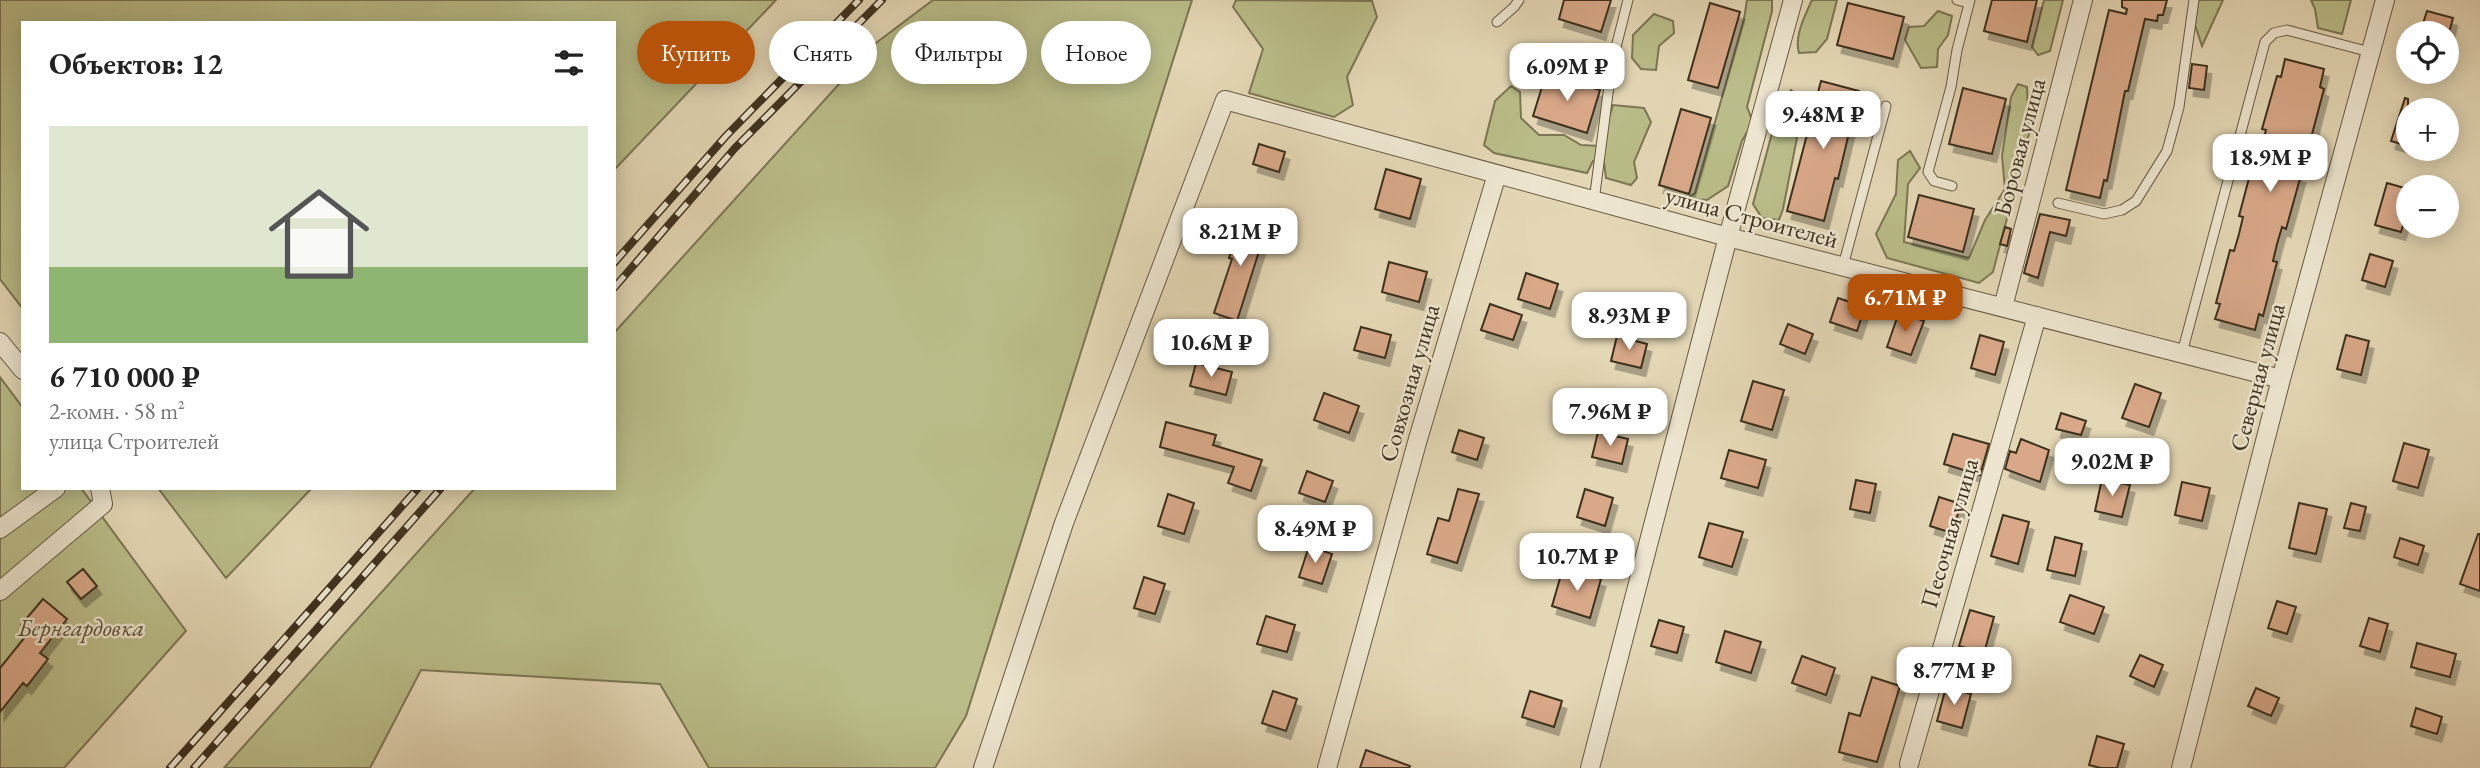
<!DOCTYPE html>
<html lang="ru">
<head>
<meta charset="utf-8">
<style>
  :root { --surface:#fff; --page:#f6f6f6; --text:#222; --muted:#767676; --line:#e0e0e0; --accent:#b45309 }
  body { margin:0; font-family:"EB Garamond",serif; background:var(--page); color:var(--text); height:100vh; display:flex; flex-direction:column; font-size:26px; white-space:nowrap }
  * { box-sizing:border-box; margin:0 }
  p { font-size:23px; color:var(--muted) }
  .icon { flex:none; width:38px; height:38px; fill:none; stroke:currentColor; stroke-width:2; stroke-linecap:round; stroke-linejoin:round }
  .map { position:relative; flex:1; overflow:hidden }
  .drawer { position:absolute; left:21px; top:21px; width:595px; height:469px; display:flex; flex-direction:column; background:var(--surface); border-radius:0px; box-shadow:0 4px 18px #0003 }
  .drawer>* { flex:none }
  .hud { position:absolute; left:637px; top:21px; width:665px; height:63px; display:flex; gap:14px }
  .tools { position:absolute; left:2396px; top:21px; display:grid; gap:14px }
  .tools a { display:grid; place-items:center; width:63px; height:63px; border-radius:50%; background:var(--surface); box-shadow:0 4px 18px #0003; font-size:35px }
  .price { position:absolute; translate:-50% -60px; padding:0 16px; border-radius:14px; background:#fff; color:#222; font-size:23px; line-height:46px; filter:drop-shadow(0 2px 4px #0008) }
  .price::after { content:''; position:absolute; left:50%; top:42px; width:21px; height:16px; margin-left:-10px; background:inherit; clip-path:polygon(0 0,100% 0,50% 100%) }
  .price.active { background:var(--accent); color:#fff }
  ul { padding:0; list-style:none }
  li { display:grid; align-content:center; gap:14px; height:371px; padding:0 28px }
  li+li { border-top:2px solid var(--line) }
  li span { display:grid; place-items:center; height:217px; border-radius:0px; color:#555 }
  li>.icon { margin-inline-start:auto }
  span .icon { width:126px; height:126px; fill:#fffc; stroke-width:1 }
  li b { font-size:30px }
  h2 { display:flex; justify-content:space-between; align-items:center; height:84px; padding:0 28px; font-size:30px }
  .pill { padding:0 24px; border-radius:32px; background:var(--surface); box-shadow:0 4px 18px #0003; font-size:24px; line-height:63px }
  .pill.active { background:var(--accent); color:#fff }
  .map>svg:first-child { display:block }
  .green { fill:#babd89; stroke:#7c7654; stroke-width:2 }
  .building { fill:#d8a888; stroke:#3e301e; stroke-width:2; filter:url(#shadow) }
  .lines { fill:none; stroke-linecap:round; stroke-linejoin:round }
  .lane-casing { stroke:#685a44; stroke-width:11 }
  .street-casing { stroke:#685a44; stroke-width:20 }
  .lane { stroke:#ede5cf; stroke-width:9 }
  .street { stroke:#ede5cf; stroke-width:18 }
  .rail-casing { stroke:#3e301e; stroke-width:8 }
  .rail { stroke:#ede5cf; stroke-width:5; stroke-dasharray:16; stroke-linecap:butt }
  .labels { text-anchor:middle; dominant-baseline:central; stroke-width:5; stroke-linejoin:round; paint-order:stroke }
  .street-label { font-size:24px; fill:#3e301e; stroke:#ede5cf }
  .park-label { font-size:24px; font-style:italic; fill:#574c33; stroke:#ede5cf }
</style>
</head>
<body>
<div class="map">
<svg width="2480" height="768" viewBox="0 0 2480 768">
  <defs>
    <filter id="shadow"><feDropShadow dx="4.5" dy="8" stdDeviation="0" flood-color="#0004"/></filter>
  </defs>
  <rect width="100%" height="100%" fill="#e4d7b5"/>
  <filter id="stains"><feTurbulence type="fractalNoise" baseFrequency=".00286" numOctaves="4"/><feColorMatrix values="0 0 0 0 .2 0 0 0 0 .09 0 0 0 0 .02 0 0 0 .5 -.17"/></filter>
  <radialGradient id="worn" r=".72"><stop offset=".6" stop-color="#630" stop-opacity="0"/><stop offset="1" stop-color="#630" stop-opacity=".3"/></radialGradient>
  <path class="green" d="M0,0H776L614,170V23H23V309L0,279Z
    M933,0H1192L966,716L935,768H709L660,684L421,670L370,768H224L475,488H614V333L876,43Z
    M1236,0L1372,1L1377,17L1347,77L1353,105L1334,117L1249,93L1263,49L1233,7Z
    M1747,0H1772V11L1747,107L1753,122L1742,141L1728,186L1707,200L1686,199L1695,193L1744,19Z
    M1812,0H1837L1827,39L1816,52L1799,53C1794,37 1805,15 1812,0Z
    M2044,0H2063L2050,51L2038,55L2032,47Z
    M2198,0H2223L2202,46L2195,25Z
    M2311,0H2351L2342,34L2318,28L2315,9Z
    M1938,11L1952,16L1948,35L1938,49L1937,67L1921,68L1905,40L1909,27L1924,26Z
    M1654,14L1673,21L1674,33L1659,46L1656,70L1641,69L1632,58L1633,35Z
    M2018,84L2027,87L2029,134L1993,272L1979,283L1887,258L1876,234L1896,194L1898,160L1910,151L1920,168L1908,184L1904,242L1969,258L1985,220L2005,189L2002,156L2011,97Z
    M1511,86L1520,92L1521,118L1539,135H1564L1581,145L1600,146L1613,105L1644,108L1651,122L1634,162L1637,178L1631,185L1606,178L1604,162L1593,161L1587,173L1494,153L1484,145L1495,101Z
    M1791,90L1804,102L1783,209L1779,220L1762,218L1753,204L1779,107Z
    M0,377L23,408V488H81L186,631L64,768H0Z
    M158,488H312L226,578Z"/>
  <path class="building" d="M1564,0H1611L1601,32L1559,19Z
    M1992,0H2037L2027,42L1984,31Z
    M2122,0H2167L2163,15H2158L2157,21L2145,19L2128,91H2125L2107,181L2104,180L2100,198L2066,190L2109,10L2126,14L2127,9L2122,7Z
    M1710,3L1740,12L1718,88L1688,80Z
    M1848,3L1904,17L1893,59L1837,45Z
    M2427,11L2453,18L2449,33H2420Z
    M2285,59L2324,69L2320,87L2324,89L2310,142L2305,141L2296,174L2301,175L2286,229L2282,227L2277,244L2273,261L2277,262L2263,316L2259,314L2255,330L2215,319L2220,304L2216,303L2230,250L2234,251L2239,234L2243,217L2239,216L2253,163L2257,164L2266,130L2262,129L2277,76L2281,77Z
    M2192,64L2207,66L2204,90L2189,88Z
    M1546,74L1600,90L1587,133L1533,116Z
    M1821,81L1859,91L1838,179L1835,178L1824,221L1787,211Z
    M1963,88L2006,99L1992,154L1949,144Z
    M2405,98L2408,99V146L2391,141Z
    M1681,109L1711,118L1689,194L1659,185Z
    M1259,144L1285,152L1279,172L1253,164Z
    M1386,169L1421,179L1410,219L1375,209Z
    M2387,183L2408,189V208L2401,232L2375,225Z
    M1919,195L1974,209L1963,252L1908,237Z
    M2040,214L2070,220L2066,236L2050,232L2038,278L2024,273Z
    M1242,218L1267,226L1237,321L1214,313L1232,259L1229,258Z
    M2005,227L2011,229L2007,246L2000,244Z
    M2370,254L2393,261L2385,287L2362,280Z
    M1389,262L1427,272L1419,302L1382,292Z
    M1526,273L1558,284L1550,309L1518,299Z
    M1838,298L1865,307L1857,331L1830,322Z
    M1490,304L1522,315L1513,340L1481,330Z
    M1899,312L1924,321L1911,355L1887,347Z
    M1788,324L1813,334L1805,354L1780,344Z
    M1361,327L1391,335L1385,358L1354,350Z
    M1980,335L2004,342L1995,375L1971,368Z
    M2346,335L2369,341L2361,375L2337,369Z
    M1617,336L1647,344L1641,368L1611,361Z
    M1196,363L1232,372L1226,395L1190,386Z
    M1753,381L1784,390L1772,430L1741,421Z
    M2135,384L2161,393L2149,427L2122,418Z
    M1324,393L1359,406L1349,433L1314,420Z
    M2061,413L2086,421L2081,435L2056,429Z
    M1166,422L1216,435L1213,445L1262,460L1251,491L1228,483L1234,467L1160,447Z
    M1459,430L1484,438L1477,460L1452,452Z
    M1598,432L1628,439L1622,464L1592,457Z
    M1953,434L1989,444L1980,475L1944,464Z
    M2021,439L2049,450L2040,482L2005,469L2010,451L2016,453Z
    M2404,443L2429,450L2418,488L2393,481Z
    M1729,450L1766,460L1758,488L1721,478Z
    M1307,471L1333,481L1325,502L1299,493Z
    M2102,479L2130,485L2122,517L2095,511Z
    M1856,480L1876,484L1870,513L1850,509Z
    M2182,482L2210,488L2202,521L2175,515Z
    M1458,489L1479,494L1457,563L1427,554L1438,518L1449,521Z
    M1585,489L1613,498L1605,526L1577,517Z
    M1168,494L1194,503L1184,534L1158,526Z
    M1939,497L1961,504L1952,533L1930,526Z
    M2299,503L2327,509L2316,554L2289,548Z
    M2351,503L2366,507L2360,531L2344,528Z
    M2003,515L2029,522L2018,564L1991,556Z
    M1709,523L1743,532L1732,567L1699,557Z
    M2478,534H2480V591L2460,584Z
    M2055,537L2082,544L2075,576L2047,570Z
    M2400,538L2424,546L2418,565L2394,557Z
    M1309,546L1332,554L1322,584L1299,577Z
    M1563,568L1601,579L1590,618L1552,606Z
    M83,569L97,586L81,599L67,582Z
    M1144,577L1165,584L1155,614L1134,608Z
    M2070,595L2104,607L2094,634L2060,622Z
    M43,599L67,619L40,653L48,659L27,686L23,683L0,712V668L29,632L21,625Z
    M2277,601L2296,607L2287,634L2268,628Z
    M1970,610L1994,617L1984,653L1959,646Z
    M1266,616L1295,625L1287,652L1257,644Z
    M2369,618L2388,624L2380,652L2360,646Z
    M1659,620L1684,627L1677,653L1651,646Z
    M1725,631L1761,642L1751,673L1716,662Z
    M2417,643L2456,654L2450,677L2411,667Z
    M2140,655L2163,665L2154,687L2130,676Z
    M1802,656L1835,668L1826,695L1792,683Z
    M1872,677L1900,686L1877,762L1839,752L1849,713L1860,716Z
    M1946,687L1971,694L1962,728L1937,721Z
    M2256,688L2279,698L2271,716L2248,706Z
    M1273,691L1297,699L1286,731L1262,723Z
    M1530,691L1562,701L1554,727L1522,717Z
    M2416,708L2442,717L2437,734L2411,726Z
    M2097,736L2124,744L2117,768H2101L2089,765Z
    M1366,750L1410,766L1409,768H1360Z"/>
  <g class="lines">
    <defs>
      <path id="lane" d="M1957,0L1969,3
        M1497,22L1514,7L1519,0
        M1952,186L1934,181L1928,172L1951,87L1957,50L1970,0
        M1594,201L1612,63L1628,0
        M2058,203L2104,214L2122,210L2136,201L2167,151L2179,107L2194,0
        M1843,266L1886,106
        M2182,353L2265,42L2274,33L2287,30L2370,52"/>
      <path id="street" d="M2003,307L2083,0
        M0,342L23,370
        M0,529L56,488
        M0,591L103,504L100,488
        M1909,764L2037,316
        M983,768L1064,523L1225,100L1728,237L2281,379
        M1327,768L1418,439L1497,174
        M1590,768L1728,237L1793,0
        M2181,768L2281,379L2385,0"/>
    </defs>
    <use href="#lane" class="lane-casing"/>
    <use href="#street" class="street-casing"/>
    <use href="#lane" class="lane"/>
    <use href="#street" class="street"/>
    <defs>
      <path id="rail" d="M614,263L726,136L859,0
        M614,288L735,148L882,0
        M170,768L418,488
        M194,768L441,488"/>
    </defs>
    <use href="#rail" class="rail-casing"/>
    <use href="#rail" class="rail"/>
  </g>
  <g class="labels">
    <g class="street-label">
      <text transform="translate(2019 147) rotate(-75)">Боровая улица</text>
      <text transform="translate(1752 217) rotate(15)">улица Строителей</text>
      <text transform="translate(2257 377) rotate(-75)">Северная улица</text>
      <text transform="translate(1409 383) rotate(-74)">Совхозная улица</text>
      <text transform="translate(1949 533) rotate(-74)">Песочная улица</text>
    </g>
    <g class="park-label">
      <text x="81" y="627">Бернгардовка</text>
    </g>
  </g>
  <rect width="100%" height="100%" filter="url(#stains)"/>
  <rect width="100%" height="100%" fill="url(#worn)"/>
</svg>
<div class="tools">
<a><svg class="icon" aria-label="locate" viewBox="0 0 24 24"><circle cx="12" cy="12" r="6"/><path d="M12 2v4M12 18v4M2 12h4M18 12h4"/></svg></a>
<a>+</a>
<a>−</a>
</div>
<b class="price" style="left:1567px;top:103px">6.09M ₽</b>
<b class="price" style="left:1823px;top:151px">9.48M ₽</b>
<b class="price" style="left:2270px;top:194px">18.9M ₽</b>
<b class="price" style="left:1240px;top:268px">8.21M ₽</b>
<b class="price active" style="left:1905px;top:334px">6.71M ₽</b>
<b class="price" style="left:1629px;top:352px">8.93M ₽</b>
<b class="price" style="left:1211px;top:379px">10.6M ₽</b>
<b class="price" style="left:1610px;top:448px">7.96M ₽</b>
<b class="price" style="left:2112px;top:498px">9.02M ₽</b>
<b class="price" style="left:1315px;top:565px">8.49M ₽</b>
<b class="price" style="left:1577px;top:593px">10.7M ₽</b>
<b class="price" style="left:1954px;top:707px">8.77M ₽</b>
<div class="hud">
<a class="pill active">Купить</a>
<a class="pill">Снять</a>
<a class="pill">Фильтры</a>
<a class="pill">Новое</a>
</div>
<section class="drawer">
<h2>Объектов: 12<svg class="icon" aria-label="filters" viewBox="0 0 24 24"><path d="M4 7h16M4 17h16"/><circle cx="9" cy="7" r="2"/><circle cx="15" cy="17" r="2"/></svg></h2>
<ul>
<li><span style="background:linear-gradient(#dfe7d0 65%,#8fb573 0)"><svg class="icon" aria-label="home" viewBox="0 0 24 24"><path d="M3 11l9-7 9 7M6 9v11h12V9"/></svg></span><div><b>6 710 000 ₽</b><p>2-комн. · 58 m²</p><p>улица Строителей</p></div></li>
</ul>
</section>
</div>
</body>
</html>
